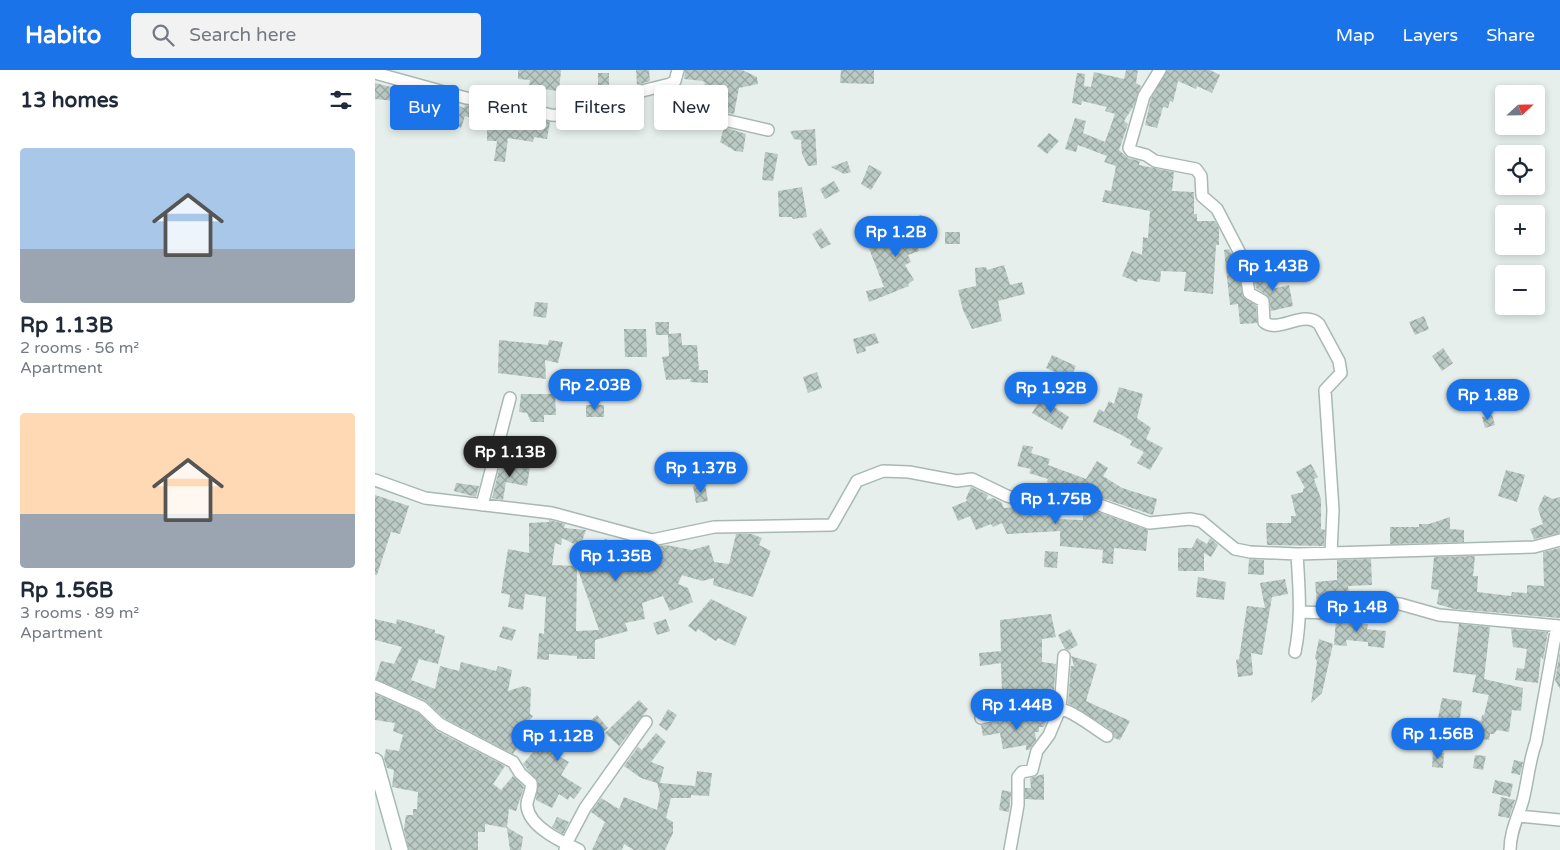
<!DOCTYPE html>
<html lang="en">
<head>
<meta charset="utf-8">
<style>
  :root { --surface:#fff; --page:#f2f2f3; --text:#1f2937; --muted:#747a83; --accent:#1a73e8 }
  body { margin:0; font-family:"Varela Round",sans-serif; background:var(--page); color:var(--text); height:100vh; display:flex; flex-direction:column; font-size:19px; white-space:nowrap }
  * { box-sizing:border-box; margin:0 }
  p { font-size:16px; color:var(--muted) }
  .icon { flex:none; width:28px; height:28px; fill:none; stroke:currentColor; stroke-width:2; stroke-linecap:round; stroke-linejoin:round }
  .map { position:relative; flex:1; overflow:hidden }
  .details { display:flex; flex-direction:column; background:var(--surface); width:375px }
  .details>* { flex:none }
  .banner { position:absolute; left:15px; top:15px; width:475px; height:45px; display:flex; gap:10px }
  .needle { width:32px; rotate:68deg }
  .buttons { position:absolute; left:1120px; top:15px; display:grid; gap:10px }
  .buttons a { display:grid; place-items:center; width:50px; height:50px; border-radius:5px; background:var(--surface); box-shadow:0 2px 8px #0003; font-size:25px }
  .price { position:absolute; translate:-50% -42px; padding:0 11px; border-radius:18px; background:var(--accent); color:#fff; font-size:16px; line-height:32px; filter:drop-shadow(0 1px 2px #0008) }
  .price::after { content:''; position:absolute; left:50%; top:30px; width:15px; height:11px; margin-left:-8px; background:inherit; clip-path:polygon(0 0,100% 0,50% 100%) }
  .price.active { background:#222; color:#fff }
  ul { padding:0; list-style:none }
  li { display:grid; align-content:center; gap:10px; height:265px; padding:0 20px }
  li span { display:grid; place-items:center; height:155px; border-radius:5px; color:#555 }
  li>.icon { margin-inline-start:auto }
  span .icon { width:90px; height:90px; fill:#fffc; stroke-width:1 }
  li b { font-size:21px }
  h2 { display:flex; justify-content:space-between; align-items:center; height:60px; padding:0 20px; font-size:21px }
  .tag { padding:0 18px; border-radius:5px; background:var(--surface); box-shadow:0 2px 8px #0003; font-size:18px; line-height:45px }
  .tag.active { background:var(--accent); color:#fff }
  header { display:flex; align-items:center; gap:30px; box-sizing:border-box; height:70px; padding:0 25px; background:var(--accent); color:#fff }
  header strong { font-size:24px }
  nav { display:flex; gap:28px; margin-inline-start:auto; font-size:18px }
  .search { width:350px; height:45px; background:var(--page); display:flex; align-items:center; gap:12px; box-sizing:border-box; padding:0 18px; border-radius:5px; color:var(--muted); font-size:19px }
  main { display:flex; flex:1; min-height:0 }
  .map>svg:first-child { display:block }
  .building { fill:url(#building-cross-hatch) }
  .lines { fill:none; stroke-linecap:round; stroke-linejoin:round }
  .minor-casing { stroke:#a8b8b2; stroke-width:14 }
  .secondary-casing { stroke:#a4bbb3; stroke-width:18 }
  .minor { stroke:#fff; stroke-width:11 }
  .secondary { stroke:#fff; stroke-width:15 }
</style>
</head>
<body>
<header>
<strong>Habito</strong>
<div class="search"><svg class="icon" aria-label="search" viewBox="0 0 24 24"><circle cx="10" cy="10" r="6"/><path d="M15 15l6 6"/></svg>Search here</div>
<nav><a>Map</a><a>Layers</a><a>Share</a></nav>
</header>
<main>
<section class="details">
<h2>13 homes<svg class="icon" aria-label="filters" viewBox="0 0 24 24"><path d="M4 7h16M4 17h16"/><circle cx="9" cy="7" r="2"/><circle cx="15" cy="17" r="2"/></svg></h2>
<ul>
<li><span style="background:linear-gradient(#a9c7e8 65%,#9aa5b1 0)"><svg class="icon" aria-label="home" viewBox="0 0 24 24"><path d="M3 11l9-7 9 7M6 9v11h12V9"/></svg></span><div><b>Rp 1.13B</b><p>2 rooms · 56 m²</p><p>Apartment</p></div></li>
<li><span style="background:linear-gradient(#ffd9b3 65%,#9aa5b1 0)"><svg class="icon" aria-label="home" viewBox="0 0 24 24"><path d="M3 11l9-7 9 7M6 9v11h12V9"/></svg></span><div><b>Rp 1.56B</b><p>3 rooms · 89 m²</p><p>Apartment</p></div></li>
</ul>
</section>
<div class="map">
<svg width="1185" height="780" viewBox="0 0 1185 780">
  <defs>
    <pattern id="building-cross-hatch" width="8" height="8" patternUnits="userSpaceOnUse" patternTransform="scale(1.25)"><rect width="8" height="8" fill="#bbcac4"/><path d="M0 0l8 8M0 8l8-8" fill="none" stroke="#98a6a0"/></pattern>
  </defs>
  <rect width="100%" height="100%" fill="#e6efeb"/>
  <path class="building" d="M143,0H186L184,21L166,19L164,34L152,31L155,10L143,9Z
    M261,0H274L275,11L262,15Z
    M310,0H367L382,7L383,14L364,18L359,44L327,37L332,22H327L330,13L328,11L309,9Z
    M466,0H499V14L465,13Z
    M751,0H763L761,13L766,16L758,37L749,51L753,54L744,80L753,88L765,91L764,95L799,102L797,121L819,122V144H822V151H840L844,158V175H841L838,224L809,221L811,202L786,201L785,212L763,209L762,212L747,206L757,181L767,185L768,167L773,168L775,141L727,132L730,120L736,121L741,96L729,92L732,86L703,75L701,82L690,79L700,48L711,51L708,63L730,72L740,44L730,41L732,37L707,31L706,35L697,33L702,3L710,4L709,16L716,17L719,2L749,9Z
    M792,0H835L845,5L837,23L822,16L821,19L803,11L798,32L795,31L793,38L788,37L782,58L770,55L776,28Z
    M223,3H234V20H223Z
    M0,13L61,28L89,38L90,35L122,39L175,52L172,69L159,67L158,72L133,68L130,92L119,91L122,71H112V52L90,46L86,58L46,43L45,45L29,40L32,32L0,29Z
    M184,25L193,26L192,38H182Z
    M304,47L321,51L319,59L303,57Z
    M349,57L371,64L368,82L360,81L345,72Z
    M440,59L442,95L433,96L427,84L426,70L419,69L415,61Z
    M674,63L684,71L672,84L662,76Z
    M390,82L403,84L398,111L387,110Z
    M472,91L476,102L469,104L456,97Z
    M494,95L507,102L496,120L486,114Z
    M459,111L465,121L450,129L445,119Z
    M427,117L432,147L418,149L417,147H404L403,121Z
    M547,145L551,157L546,158L547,163L539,165L544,181L533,185L536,192L530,195L539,210L533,214L534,216L494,232L491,221L509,217L493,176L525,167L520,152Z
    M446,158L456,174L446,179L437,164Z
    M570,162H585V174H570Z
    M854,179L862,193L868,227L881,235L882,253L865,254L863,234L855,235L849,180Z
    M629,195L635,215L647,212L650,224L623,231L627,251L597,259L588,240L583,220L601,216L600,198L611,197L612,200Z
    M894,201L897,219L914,215L918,236L896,241L894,227L881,218L878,203Z
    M160,232L173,233L171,248L158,246Z
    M1049,246L1054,259L1040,265L1034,252Z
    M280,252H294V264L306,263L307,275H322L324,300H333V313L315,312L316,309L291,310L287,287L294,286L293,265H281Z
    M249,259H271L272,287H250Z
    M500,263L504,273L490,277L491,281L482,284L478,269Z
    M124,270L173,275L174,270L188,272L183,293L170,290L171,309L123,303Z
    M1068,278L1078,293L1067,301L1057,286Z
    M677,285L701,296L695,309L671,298Z
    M442,302L447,318L433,323L428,307Z
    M744,317L768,324L762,348L776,358L771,369L788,378L775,400L762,393L769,382L755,375L757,371L745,364L718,352L724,339L729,342L734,331L739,334Z
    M146,324H180L181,345H169V352H156L152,343L144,342Z
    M1140,324L1152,331L1147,341L1134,334Z
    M666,328L694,347L687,360L657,343Z
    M211,335H229V347H211Z
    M1117,345L1120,355L1110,358L1107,347Z
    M648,375L658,377L656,383L675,389L673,395L711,409L722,391L733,398L728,406L747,418L782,429L778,445L721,426L695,424L696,421L672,412L673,409L654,403L656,399L642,396Z
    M126,392L155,397L152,416L131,412L128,430L117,428Z
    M936,394L943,407L939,409L946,429V459L950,460L949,476L892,475L891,453H916V446H921L916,425L928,422V419L930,418L921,402Z
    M1131,400L1150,405L1142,432L1123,426Z
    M81,413L104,416L101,427L79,421Z
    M330,414L333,431L321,433L318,416Z
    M596,417L613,425L611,430L618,428L626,432L629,438L644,437L667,442L679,441V449L708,450V440H717L773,460L771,481L739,478L738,494L727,493L728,480L685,476V461L632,464L627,453L618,457L616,454L601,460L595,446L583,451L577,437L592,431L591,428Z
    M0,425L34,436L25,464L16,462L2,505H0Z
    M1169,425L1178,429L1185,427V463L1159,469L1155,459L1168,454L1163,439Z
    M1075,447V459L1089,460V472L1015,474V457H1044V454H1054Z
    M174,450L190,454L189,458L211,460L205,477L187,468L186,475L180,473L177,495L202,496L201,561L224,560L202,497L211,472L228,476L230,469L244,473L245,470L275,477L291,475L317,480L334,475L339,492L354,494L361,464H377L387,468L384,475L396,481L378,527L338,515L339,508L327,511L307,505L303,514L313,518L318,532L295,541L288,526L267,533L270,549L250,553L253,561L220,570V589H202V586L174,584V590L162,589L164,563L169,564L171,527L150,524L148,540L133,537L135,525L126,523L133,479L154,483V453L174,452Z
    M822,468L832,474L835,468L843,475L836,487L829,483V501H803V478H817Z
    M1185,478V548L1079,539L1062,534L1064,520L1056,519L1059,487L1100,486L1098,506H1103L1102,522L1136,526L1137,522L1152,523V515L1169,516L1168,482Z
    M670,481L683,482L682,498L669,497Z
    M874,489L889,490V505L873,504Z
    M996,489L997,515L973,516L975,532L942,535L940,512L962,510V490Z
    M823,507L851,512L849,530L821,527Z
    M910,509L913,524L897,527L887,585L876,583L878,605L863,607L861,590L864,589L872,536L890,538L885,513Z
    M336,529L372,547L360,576L343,568L341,571L323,559L321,562L313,556Z
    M676,544L681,567L667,569V592L681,594L678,630L648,631L604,641L602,630L627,623L626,593L605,596L604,583L626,581L625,550Z
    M984,545L985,553L993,554L992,559L1011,561L1009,578L993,576V572L971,570L972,576L959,575L961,549Z
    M0,549L21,554L22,549L60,560V563L70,566L63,594L44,589L36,610L60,619L65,596L84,601L86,592L121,601L123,596L137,600L133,621L149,616L156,618L155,644L158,646L148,658L153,661L138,684L69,648L50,630L0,609L6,591L19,594L27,577L0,570Z
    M291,549L295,561L282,565L278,553Z
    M1084,554L1115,557L1109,609L1148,618L1146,641L1137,640L1134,662L1122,660L1119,664H1115L1114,670L1103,668L1104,664L1072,661V665L1060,663L1067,628L1087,631L1085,648L1106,651L1107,645H1109L1114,625L1097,622L1101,605L1078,602Z
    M128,556L141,560L137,571L124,567Z
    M695,559L703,575L694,580L690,579L683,565Z
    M1136,559L1173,562L1168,590L1166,586L1163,613L1140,610L1142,598L1149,599L1152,579L1138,577Z
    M944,569L958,574L947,623L936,633L942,591L940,588Z
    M1185,582V619L1180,610Z
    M696,586L722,594L711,631L755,651L745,670L739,668L736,660L693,633L696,596H699Z
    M0,624L43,643L62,661L130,696L118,714L126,720L138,706L149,717L141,741L134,739L132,757L148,767L146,780H135L132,758L110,754V762H103V780H34L29,759L31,745H38V739H42L43,722L17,717L19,700L12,698L9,688L11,679L24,681L28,665L18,661L20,653L0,650Z
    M264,630L273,639L244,676L230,663Z
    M293,639L302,645L292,661L284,655Z
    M222,645L233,658L216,672L211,666L182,685L194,692L186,705L207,718L199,729L195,726L193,730L184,724L177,738L161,730L163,712L148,694L178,659L187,667L202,657L205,660Z
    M674,645L669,657H664V662H660L661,670L654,680H651V675L628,679L625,663L608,666L606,655L650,646Z
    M281,663L291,672L276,692L289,697L285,713L320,716L322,701L337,703L334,726L316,725V728H296L291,748L298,752V763L290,780H259L249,774L247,780H217L230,752L216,742L226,728L244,739L249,727L282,740L285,724L282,713L266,708L249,696L263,677L267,680Z
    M1058,682L1069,683L1068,698L1057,697Z
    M1100,685L1111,686L1108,700L1098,698Z
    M1139,690L1148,692L1145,705L1136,703Z
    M669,704V730L650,729V718H656L655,708Z
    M1120,710L1138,714L1135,727L1117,723Z
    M627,720L636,722L634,742L624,740Z
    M1126,727L1140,730L1134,748L1123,746Z
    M182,747L194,752L188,764L177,757Z"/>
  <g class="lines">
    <defs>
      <path id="minor" d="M785,0L769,26L754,78L756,81L771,85L780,91L821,99L826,106L827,126L842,139L869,191L874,223L888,231L889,252C904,264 928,239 944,254L964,291L966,303L950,320L958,440L956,483
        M0,3L91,28L121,31L176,45L196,46L207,44L267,21L295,14L300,11L303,0
        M293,15L297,33L302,39L393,60
        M0,410L50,428L177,443L277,470L339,457L457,455L482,411L508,401L534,402L582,411L597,409L632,426L666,435L693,431L719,433L774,453L815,449L826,451L860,479L875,482L922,484L1159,477L1185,470
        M107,435L135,328
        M925,542L952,543L1011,533L1025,534L1064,545L1185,556
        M920,582C927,548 924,517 922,484
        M0,616L47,637L65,654L138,692L145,703L156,713C158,722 151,728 152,736C154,757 187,772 204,780
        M606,648C631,643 667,631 692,641C706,647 719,658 732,666
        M1143,746L1185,750
        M190,780L191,774L210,738L271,652
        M635,780L643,735V707L647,702L657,700L662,681L674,665L685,639L689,586
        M1135,780C1135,762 1143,747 1148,730C1153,710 1154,691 1161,672L1182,556"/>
      <path id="secondary" d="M0,691L25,780"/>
    </defs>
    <use href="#minor" class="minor-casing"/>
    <use href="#secondary" class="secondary-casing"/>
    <use href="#minor" class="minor"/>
    <use href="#secondary" class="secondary"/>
  </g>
</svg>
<div class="buttons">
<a><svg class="needle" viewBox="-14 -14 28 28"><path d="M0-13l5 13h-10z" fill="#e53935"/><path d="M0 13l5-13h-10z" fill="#747a83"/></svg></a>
<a><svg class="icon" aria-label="locate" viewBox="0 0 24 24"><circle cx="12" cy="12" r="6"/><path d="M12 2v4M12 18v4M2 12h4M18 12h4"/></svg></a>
<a>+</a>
<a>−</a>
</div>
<b class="price" style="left:521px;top:188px">Rp 1.2B</b>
<b class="price" style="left:898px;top:222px">Rp 1.43B</b>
<b class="price" style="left:220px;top:341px">Rp 2.03B</b>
<b class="price" style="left:676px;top:344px">Rp 1.92B</b>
<b class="price" style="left:1113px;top:351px">Rp 1.8B</b>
<b class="price active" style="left:135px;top:408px">Rp 1.13B</b>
<b class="price" style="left:326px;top:424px">Rp 1.37B</b>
<b class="price" style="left:681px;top:455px">Rp 1.75B</b>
<b class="price" style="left:241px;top:512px">Rp 1.35B</b>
<b class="price" style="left:982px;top:563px">Rp 1.4B</b>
<b class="price" style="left:642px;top:661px">Rp 1.44B</b>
<b class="price" style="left:1063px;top:690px">Rp 1.56B</b>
<b class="price" style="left:183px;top:692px">Rp 1.12B</b>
<div class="banner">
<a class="tag active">Buy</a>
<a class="tag">Rent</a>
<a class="tag">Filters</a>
<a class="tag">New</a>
</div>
</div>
</main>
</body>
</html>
